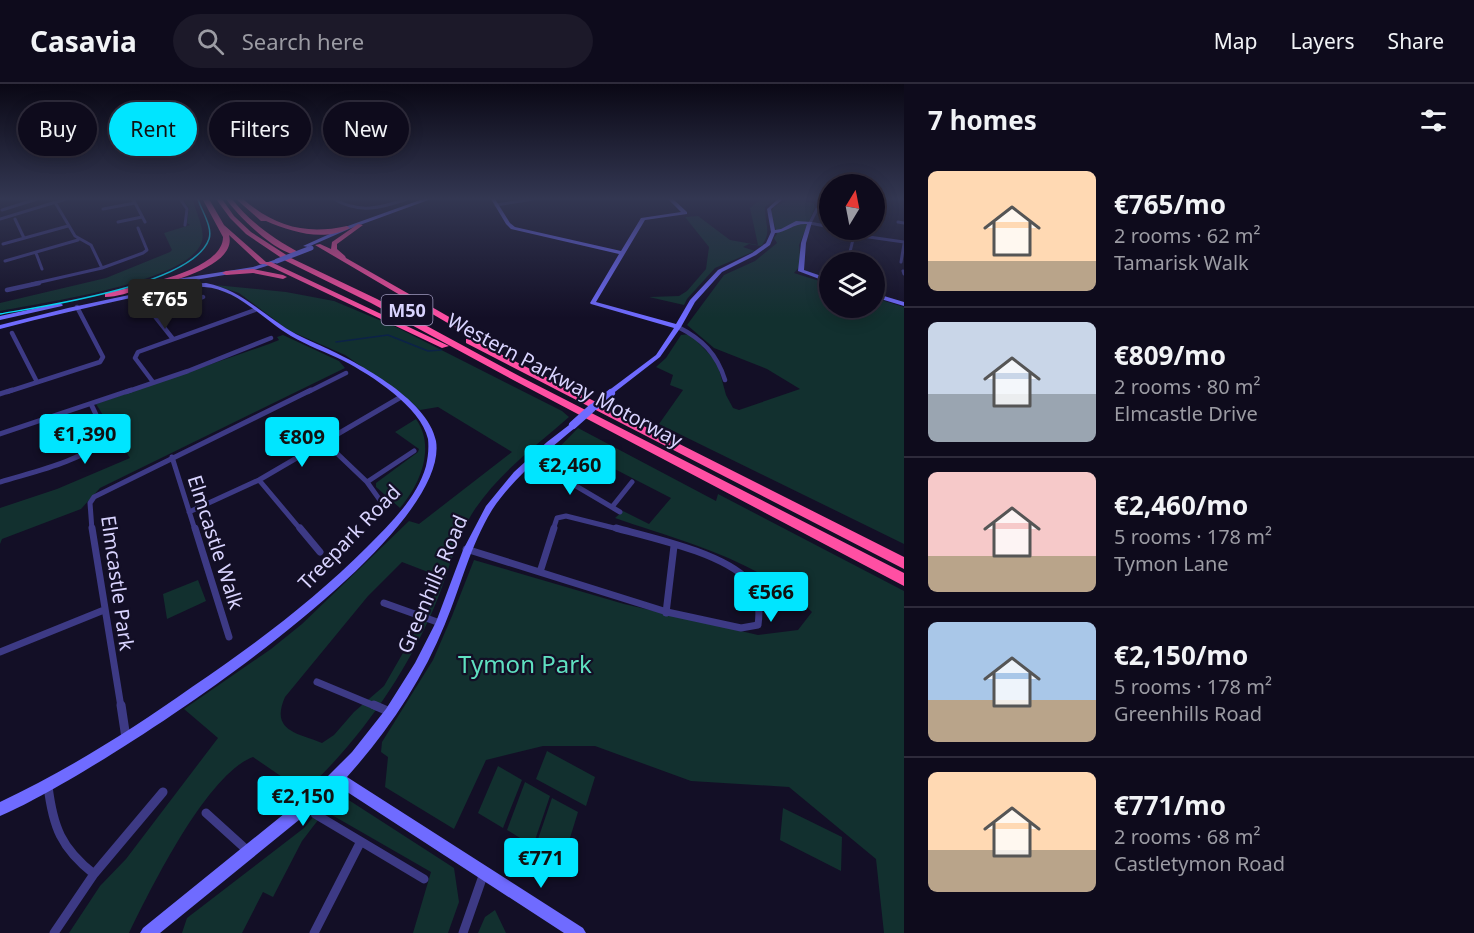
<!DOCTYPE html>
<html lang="en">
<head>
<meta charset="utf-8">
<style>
  :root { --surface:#0e0b1c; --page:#1c1929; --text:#f1f3f6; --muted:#9b9ba3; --line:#2e2b3b; --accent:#00e5ff }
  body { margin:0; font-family:"Noto Sans",sans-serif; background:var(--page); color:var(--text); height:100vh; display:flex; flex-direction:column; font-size:22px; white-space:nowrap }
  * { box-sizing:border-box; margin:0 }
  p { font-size:20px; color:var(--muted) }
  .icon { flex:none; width:33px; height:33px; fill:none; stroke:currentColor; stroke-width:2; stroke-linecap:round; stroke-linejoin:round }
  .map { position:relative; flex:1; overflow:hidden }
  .sheet { display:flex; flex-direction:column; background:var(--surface); width:570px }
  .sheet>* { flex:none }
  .hud { position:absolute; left:18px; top:18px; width:570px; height:54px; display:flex; gap:12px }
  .needle { width:39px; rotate:10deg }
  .tools { position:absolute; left:819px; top:90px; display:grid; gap:12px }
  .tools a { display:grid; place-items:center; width:66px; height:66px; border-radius:50%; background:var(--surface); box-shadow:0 3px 15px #0003,0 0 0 2px var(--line); font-size:30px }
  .price { position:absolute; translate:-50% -51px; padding:0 14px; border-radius:6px; background:var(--accent); color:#111; font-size:20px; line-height:39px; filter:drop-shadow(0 2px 3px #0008) }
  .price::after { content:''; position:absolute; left:50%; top:36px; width:18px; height:14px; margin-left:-9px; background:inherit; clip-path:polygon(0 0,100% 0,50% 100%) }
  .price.current { background:#222; color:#fff }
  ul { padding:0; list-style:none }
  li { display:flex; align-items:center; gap:18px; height:150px; padding:0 24px }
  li+li { border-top:2px solid var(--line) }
  li span { display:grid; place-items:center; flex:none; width:168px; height:120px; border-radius:9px; color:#555 }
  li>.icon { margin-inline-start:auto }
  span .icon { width:72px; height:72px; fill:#fffc; stroke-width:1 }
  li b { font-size:26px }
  h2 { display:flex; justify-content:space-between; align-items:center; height:72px; padding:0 24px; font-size:26px }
  .tag { padding:0 21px; border-radius:27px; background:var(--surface); box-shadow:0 3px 15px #0003,0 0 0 2px var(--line); font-size:21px; line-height:54px }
  .tag.current { background:var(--accent); color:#111 }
  header { display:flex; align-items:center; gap:36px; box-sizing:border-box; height:84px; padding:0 30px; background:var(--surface); border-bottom:2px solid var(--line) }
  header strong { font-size:28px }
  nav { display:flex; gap:33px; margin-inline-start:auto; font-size:21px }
  .search { width:420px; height:54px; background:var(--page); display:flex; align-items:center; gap:15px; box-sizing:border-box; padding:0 21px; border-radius:33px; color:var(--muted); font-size:22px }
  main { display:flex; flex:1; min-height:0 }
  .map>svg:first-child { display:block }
  .green { fill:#12302f; fill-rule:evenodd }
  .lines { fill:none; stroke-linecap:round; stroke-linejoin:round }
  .stream { stroke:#0c2248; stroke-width:1.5 }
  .street-far4 { stroke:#3d3a85; stroke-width:3 }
  .street-far3 { stroke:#3d3a85; stroke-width:4.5 }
  .street-far2 { stroke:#3d3a85; stroke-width:5 }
  .street-far1 { stroke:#3d3a85; stroke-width:7 }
  .street { stroke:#3d3a85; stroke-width:9 }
  .secondary { fill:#6f6bff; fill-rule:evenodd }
  .highway { fill:#ff4fa3; fill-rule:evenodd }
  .tram { stroke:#00e5ff; stroke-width:1.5 }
  .secondary-bridge-far1 { stroke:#6f6bff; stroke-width:5 }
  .secondary-bridge { stroke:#6f6bff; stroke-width:8 }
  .labels { text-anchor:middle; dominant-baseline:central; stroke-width:4.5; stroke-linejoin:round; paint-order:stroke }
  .shield { fill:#130f26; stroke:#9e99be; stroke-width:1.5 }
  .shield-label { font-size:18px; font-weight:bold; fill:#d9d4ff }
  .street-label { font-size:20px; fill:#d9d4ff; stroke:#130f26 }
  .near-park-label { font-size:24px; fill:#5fe0c0; stroke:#130f26 }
</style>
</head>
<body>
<header>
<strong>Casavia</strong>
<div class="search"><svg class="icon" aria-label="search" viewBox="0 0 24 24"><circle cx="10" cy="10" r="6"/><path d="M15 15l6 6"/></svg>Search here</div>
<nav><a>Map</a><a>Layers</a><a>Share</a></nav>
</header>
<main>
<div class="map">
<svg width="904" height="849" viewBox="0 0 904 849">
  <rect width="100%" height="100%" fill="#130f26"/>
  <path class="green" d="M183,115H193C195,128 207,147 201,160C184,199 41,219 0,227V219L106,194L170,168L172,166L164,149L190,141L187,139L189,124Z
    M760,115H776L765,123C764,138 773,149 761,162L749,160L743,163L755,167L715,184L687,215L684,221L649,213L679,212L687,207L706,185L709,163L685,133L698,132L730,156L758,161L750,124Z
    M790,115L813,119L815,123L799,161L801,181L794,189L829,200L830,224H874L875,214L904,223V460L659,340L683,306L670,301L673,291L656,283L666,274L681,251L690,250L717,278L726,311L733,324L739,326L800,305L767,285L714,264L687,241L724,191L755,177L777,159L774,154L777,150L771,128L774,123Z
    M215,201L286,208L334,217L396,243L562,327L569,333C536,362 500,388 475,425C454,456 448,493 433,526C404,593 358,658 304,708L253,673C207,690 151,804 129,849H69L100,802L126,775L218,654L184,625L271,565L302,540L409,437L419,440L512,368L438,323L420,326L398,308L345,271L288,246L239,209ZM402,478L441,493L431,520L384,602L354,628L334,651L322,659C297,649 270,647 285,613L368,512Z
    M283,251L339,277L345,284L100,404L81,425L2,455L0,460V424L57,405L130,374L96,320L269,260L279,256L277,253Z
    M416,335C436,363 420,401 400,424L376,403V399L418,368L419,365L395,348Z
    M578,344L716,417L718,410L904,507V849H884L876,775L789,703L691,697L595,662H543L486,676L454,745L385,703L388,673L381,668L382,658L433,576L452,532L474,476L624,520L758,551L798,546L812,528C758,475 684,458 615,434L623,427L649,440L671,414L601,378L587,392L580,393L576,397L544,379Z
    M198,496L206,517L167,535L163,510Z
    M547,667L595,693L586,722L536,695Z
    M498,682L522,696L503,744L478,729Z
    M525,698L550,712L533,762L507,746Z
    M344,713L454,784L459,818L448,849H413L431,788L325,727L302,757L273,813L263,808L242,849H182L187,834L304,744L328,715Z
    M552,714L578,728L562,780L535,764Z
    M783,724L842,753L841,787L780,756Z
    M495,826L506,849H478L485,833Z"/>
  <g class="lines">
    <path class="stream" d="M336,258L388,251L428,267L441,266"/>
    <path class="street-far4" d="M133,115L145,138
      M180,115L187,125L185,141
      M334,115C359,130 381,124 407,115
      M56,120L75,152L91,161L102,184
      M496,121L533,115
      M103,125L135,119
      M817,125L810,139L830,143
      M2,126L37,115
      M0,135L66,115
      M15,135L24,154
      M118,138L142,133
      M898,138L904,139
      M838,146L862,152L904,158
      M3,160L68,142
      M850,168L854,151
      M36,169L42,185
      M5,177L78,156
      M901,178L904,160
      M903,187L904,190
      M32,200L102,184L143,169L147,166L138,144"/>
    <path class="street-far3" d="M7,206L39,199
      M142,216L173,255
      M155,231L203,213
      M678,243C702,255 717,270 725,296
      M12,249L36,296
      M153,298L135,274L138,268L255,226
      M7,308L100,278L103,273L77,223
      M126,308L188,287L271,254
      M308,308L346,289"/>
    <path class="street-far2" d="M0,310L12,306
      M0,350L131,306
      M325,358L367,398L382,419
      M172,373L195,446
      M532,376L620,428
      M259,396L301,446
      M0,398C36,387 78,379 107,354L91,320
      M367,398L414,367
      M612,423L632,398
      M189,428L259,396L401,313
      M92,446L90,419L94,413L311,306
      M553,446L557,434L566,432L622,446"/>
    <path class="street-far1" d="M92,444L121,623
      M195,444L229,553
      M300,444L320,468
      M466,465L667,528L741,544L758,541C760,527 759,508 749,497C723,469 653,454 616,444
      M540,488L554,444
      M384,519L440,539
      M666,529L674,462
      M0,568L104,526
      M317,598L377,623"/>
    <path class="street" d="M121,621L126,654
      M374,621L390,628
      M48,702C53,743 61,764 94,790L54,849
      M206,729L248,767
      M315,730L424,795
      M94,790L163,708
      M314,849L360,759
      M463,849L484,789"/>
    <path class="secondary" d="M423,115H431L349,145L308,163L303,162L345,143Z
      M491,115H495L510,139L515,143L621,167L641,134L681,128L668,115H673L687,128V130L645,136L596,218L676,240L690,216L718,186L752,169L766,159L771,148L767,125L778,115H783L771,125L775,146L781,145L796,137L812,138L806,159L804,186L830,195V199L798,187L801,159L807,140C794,139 787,148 775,149L770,161L756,171L722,188L695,218L681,243L660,273L611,311H608V307L656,271L674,244L591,220L590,219L619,170L511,145L506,140Z
      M277,175L279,176V178L254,186L171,200L168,198L171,196L253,183Z
      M206,199C236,205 252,221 277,238C289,247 303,254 317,260C353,276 428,314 436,357C453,461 89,695 0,732V718C68,686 131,646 192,603C254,561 314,516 367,463C390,440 417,414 426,382C428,373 429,364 428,355C421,323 371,291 344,277C326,268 308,262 291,252C263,236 238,205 204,203C180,201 157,208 135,213C90,223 45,233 0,245V241L68,224L162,204L189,200Z
      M874,209L904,218V222L874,213Z
      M60,219L63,221L62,222L0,236V232Z
      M573,338L576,339L577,341L576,343C546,368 514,393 492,426C470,462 461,502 445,540C422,597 388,647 347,693L583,844L586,849H564L338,702L326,714L160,849H140L143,844L316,704L352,668L386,625L415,579L436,538L463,466L486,422L514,388L547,358Z"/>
    <path class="highway" d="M209,115L224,141L266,178H271L449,262L442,264L265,180H260L229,151C238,183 163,200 142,205C130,208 117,213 105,213V209C132,203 223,188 223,153L203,116Z
      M216,115H222L234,132L251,148L291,174L377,215L523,294L904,489V502L517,298L371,219L286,177L246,150L230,134Z
      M226,115H232C251,139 274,155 300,169V171C278,172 239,133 226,115Z
      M236,115H243C275,143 306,151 347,142L350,144C323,158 292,148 266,137H261Z
      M358,140L363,141L337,160V165L345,172L346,174L486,254V258H480L315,161L320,160L331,165L332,158Z
      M253,185L283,191L287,193L283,195L253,189L226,191L222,189L226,187Z
      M469,254L904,473V485L466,259V255Z"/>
    <path class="tram" d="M0,230C44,222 193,201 209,155C213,143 201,126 198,115"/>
    <path class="secondary-bridge-far1" d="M277,177L311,164"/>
    <path class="secondary-bridge" d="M595,322L611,309
      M573,341L592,324"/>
  </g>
  <linearGradient id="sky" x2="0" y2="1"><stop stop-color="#0a0815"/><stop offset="0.49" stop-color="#333752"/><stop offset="1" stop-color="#333752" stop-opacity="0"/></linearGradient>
  <rect width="904" height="234" fill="url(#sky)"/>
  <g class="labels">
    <rect class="shield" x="381.5" y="211" width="51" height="30" rx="4.5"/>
    <g class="shield-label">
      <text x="407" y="226">M50</text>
    </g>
    <g class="street-label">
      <text transform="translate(565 296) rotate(28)">Western Parkway Motorway</text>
      <text transform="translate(349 453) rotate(-46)">Treepark Road</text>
      <text transform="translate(216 458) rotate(72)">Elmcastle Walk</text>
      <text transform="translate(118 499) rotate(82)">Elmcastle Park</text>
      <text transform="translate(432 500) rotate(-67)">Greenhills Road</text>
    </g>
    <g class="near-park-label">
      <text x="525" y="579">Tymon Park</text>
    </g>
  </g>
</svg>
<div class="tools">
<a><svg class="needle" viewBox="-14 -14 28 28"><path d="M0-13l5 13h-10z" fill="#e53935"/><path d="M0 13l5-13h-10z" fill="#9b9ba3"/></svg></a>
<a><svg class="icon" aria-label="layers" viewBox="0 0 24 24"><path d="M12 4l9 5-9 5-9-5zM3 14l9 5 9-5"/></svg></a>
</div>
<b class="price current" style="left:165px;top:246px">€765</b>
<b class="price" style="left:85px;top:381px">€1,390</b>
<b class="price" style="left:302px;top:384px">€809</b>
<b class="price" style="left:570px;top:412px">€2,460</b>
<b class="price" style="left:771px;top:539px">€566</b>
<b class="price" style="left:303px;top:743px">€2,150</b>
<b class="price" style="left:541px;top:805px">€771</b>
<div class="hud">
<a class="tag">Buy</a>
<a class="tag current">Rent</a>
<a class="tag">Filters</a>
<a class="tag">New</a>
</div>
</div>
<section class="sheet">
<h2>7 homes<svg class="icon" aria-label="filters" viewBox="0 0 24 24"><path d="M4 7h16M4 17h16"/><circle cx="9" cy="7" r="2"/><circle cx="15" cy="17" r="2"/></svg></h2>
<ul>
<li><span style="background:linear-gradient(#ffd9b3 75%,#b9a48a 0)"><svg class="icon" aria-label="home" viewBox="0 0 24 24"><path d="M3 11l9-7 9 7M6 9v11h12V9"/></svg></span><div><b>€765/mo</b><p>2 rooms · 62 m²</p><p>Tamarisk Walk</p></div></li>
<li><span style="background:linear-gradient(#c9d6e8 60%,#9aa5b1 0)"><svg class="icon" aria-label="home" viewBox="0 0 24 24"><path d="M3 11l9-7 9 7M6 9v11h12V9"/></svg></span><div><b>€809/mo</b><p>2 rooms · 80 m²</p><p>Elmcastle Drive</p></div></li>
<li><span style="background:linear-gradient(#f6c9c9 70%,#b9a48a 0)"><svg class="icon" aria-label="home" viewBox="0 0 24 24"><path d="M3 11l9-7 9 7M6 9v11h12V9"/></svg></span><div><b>€2,460/mo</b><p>5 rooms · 178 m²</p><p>Tymon Lane</p></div></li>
<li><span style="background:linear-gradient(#a9c7e8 65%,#b9a48a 0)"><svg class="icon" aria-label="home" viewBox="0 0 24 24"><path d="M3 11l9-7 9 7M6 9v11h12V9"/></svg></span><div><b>€2,150/mo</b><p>5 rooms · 178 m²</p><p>Greenhills Road</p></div></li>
<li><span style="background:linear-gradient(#ffd9b3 65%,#b9a48a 0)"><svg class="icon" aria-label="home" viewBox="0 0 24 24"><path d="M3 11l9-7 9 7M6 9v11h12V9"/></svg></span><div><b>€771/mo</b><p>2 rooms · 68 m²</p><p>Castletymon Road</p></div></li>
</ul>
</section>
</main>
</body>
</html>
